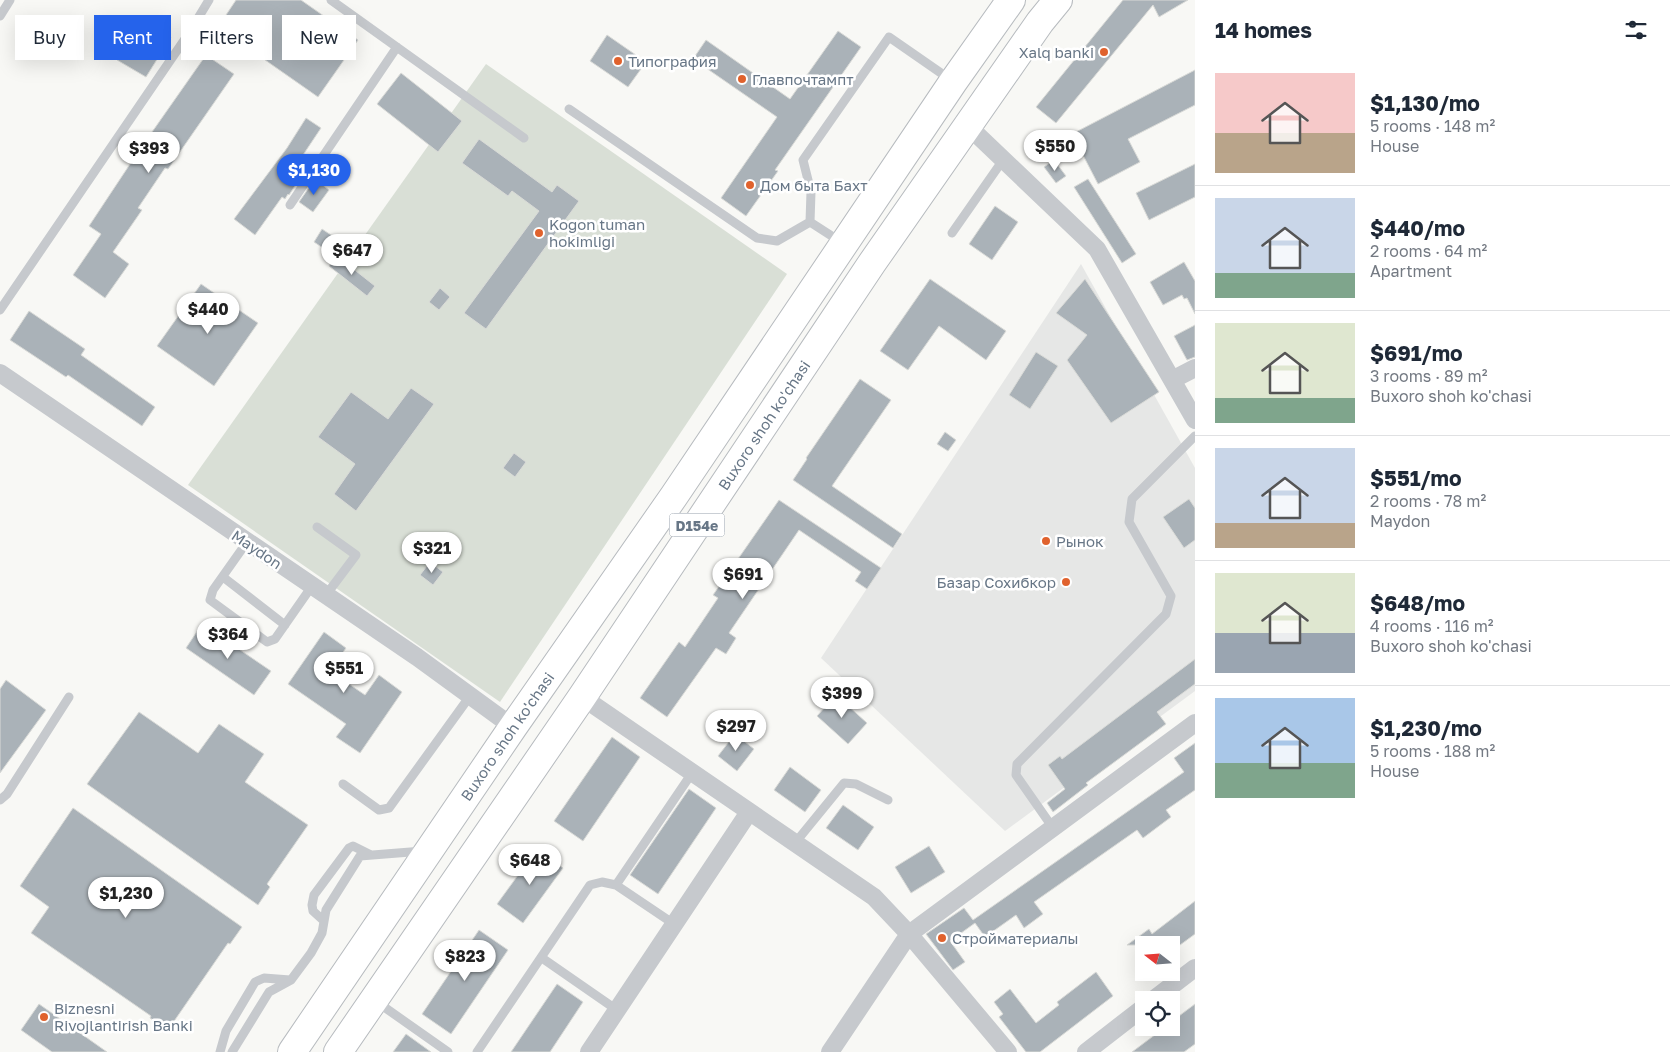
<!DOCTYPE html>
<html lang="en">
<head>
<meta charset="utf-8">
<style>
  :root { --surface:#fff; --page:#f2f2f3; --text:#1f2937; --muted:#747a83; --line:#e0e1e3; --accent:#2563eb }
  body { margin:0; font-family:"Golos Text",sans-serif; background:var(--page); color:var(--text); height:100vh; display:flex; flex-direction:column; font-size:19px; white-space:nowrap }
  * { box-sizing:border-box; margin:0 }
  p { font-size:16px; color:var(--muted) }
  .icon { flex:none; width:28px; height:28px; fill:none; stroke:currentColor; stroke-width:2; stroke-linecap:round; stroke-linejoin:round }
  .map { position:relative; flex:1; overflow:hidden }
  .sheet { display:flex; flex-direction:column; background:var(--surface); width:475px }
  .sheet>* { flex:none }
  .top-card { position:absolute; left:15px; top:15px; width:475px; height:45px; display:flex; gap:10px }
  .needle { width:32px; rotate:287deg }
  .tools { position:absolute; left:1135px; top:936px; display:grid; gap:10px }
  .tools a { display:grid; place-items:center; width:45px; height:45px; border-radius:0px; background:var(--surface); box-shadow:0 5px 20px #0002; font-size:25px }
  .price { position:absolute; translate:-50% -42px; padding:0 11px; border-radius:18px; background:#fff; color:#222; font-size:16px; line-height:32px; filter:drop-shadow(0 1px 2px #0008) }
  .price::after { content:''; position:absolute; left:50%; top:30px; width:15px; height:11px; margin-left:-8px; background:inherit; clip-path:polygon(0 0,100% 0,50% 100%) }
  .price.selected { background:var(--accent); color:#fff }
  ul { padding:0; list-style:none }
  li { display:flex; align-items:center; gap:15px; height:125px; padding:0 20px }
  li+li { border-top:1px solid var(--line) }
  li span { display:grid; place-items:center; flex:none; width:140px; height:100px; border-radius:0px; color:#555 }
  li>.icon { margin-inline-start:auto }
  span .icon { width:60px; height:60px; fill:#fffc; stroke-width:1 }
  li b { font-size:21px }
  h2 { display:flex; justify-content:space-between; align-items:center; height:60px; padding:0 20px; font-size:21px }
  .pill { padding:0 18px; border-radius:0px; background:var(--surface); box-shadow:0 5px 20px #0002; font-size:18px; line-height:45px }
  .pill.selected { background:var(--accent); color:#fff }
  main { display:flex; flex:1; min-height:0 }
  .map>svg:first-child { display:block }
  .built { fill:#e6e7e6 }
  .green { fill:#d9dfd6 }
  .building { fill:#aab2b8; stroke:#d9dad7 }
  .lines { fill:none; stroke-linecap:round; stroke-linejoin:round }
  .primary-casing { stroke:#b7bbbf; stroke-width:30 }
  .service { stroke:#c6c9cd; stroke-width:9 }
  .minor { stroke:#c6c9cd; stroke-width:18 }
  .primary { stroke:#fff; stroke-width:28 }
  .poi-dot { fill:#e0622d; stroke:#fff; stroke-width:2 }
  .labels { text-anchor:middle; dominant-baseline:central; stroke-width:5; stroke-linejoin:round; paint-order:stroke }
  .shield { fill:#fff; stroke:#959faa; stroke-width:1 }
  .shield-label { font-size:14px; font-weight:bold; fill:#677686 }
  .poi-label { font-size:15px; fill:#677686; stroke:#fff; text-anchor:start }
  .street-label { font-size:15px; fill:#677686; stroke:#fff }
</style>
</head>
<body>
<main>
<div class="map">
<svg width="1195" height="1052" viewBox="0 0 1195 1052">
  <rect width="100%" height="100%" fill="#f8f8f5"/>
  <path class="built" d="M1081,264L1195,468V691L1005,831L821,658Z"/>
  <path class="green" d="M486,64L787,274L500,702L188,485Z"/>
  <path class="building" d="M236,0H301L358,40L318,97L218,27Z
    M1123,0H1188L1159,17L1153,5L1056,123L1036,107Z
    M142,19L171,37L146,77L117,60Z
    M838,31L861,47L775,170L778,171L746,216L721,198L777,117L693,59L706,40L790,99Z
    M607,35L646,62L628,87L590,61Z
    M206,55L234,74L168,169L165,168L138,208L142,210L113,252L129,264L105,298L73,275L101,234L89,226L138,152Z
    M1195,70V105L1128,139L1140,162L1098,184L1072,134Z
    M401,73L462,121L438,152L377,104Z
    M306,118L321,128L301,158L309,164L289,195L288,194L285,199L282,197L255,235L234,219L287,148Z
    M479,139L552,192L557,185L579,201L486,329L464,313L539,211L512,191L508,196L462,163Z
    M1054,160L1066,176L1056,183L1044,167Z
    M1195,164V197L1149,220L1136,193Z
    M315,179L329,190L313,212L299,202Z
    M1088,179L1136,254L1122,263L1074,187Z
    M995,206L1018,222L992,260L969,244Z
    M322,229L337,239L329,252L314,242Z
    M337,256L375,286L367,296L329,266Z
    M1184,262L1195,281V314L1187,298L1184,299L1182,295L1163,305L1150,282Z
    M930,279L1006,331L986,360L939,326L908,370L880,351Z
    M1085,279L1159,392L1111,423L1067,360L1087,335L1056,313Z
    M201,284L258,323L214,386L157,346Z
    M440,288L450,297L439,310L429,302Z
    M29,311L85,349L81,355L155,407L142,426L68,375L66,377L10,340Z
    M1195,325V357L1187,360L1174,336Z
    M1036,352L1058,366L1030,409L1009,395Z
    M860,379L891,400L832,486L902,534L893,548L793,480L807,459L806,458Z
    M411,388L434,404L356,511L334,494L355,464L318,437L351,392L388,419Z
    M945,432L956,440L948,451L937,444Z
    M514,453L526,462L515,477L503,468Z
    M1189,499L1195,508V540L1184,548L1163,517Z
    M779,500L881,568L867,589L855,581L861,572L799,530L729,633L736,638L726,654L716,648L667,717L640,698L679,642L685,647L718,598L713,595Z
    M430,562L443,572L433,585L420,575Z
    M202,624L271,671L254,695L186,648Z
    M324,632L346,648L330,671L365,695L379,675L402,692L360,753L336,737L346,724L288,684Z
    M1195,659V684L1157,712L1166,724L1086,783L1088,785L1053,812L1047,803L1065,789L1048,765L1060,756L1062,759Z
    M6,680L46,710L0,773V689Z
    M836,695L867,723L848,744L817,716Z
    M139,712L198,753L219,724L264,754L245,782L308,825L267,884L270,887L258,905L87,784Z
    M735,734L754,749L737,771L718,756Z
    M612,737L640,757L583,841L554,821Z
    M1195,743V790L1166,810L1171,817L1143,838L1137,830L1034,902L1043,914L1024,928L1016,915L985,937L975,923L950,941L965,962L953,970L926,934L964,908L973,920L1184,772L1174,758Z
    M790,767L821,790L805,812L774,790Z
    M689,789L716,808L658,894L630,875Z
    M843,805L874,827L858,850L826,828Z
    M73,808L242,927L230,944L228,943L168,1030L150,1018L151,1016L31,933L49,907L20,886Z
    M929,846L945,872L911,893L895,867Z
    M537,849L563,868L523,923L497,904Z
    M1195,901V934L1180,945H1127L1149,929L1152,934Z
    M479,930L508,950L451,1034L422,1014Z
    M1096,972L1113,996L1040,1052H1026L999,1017L1003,1014L994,1002L1010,989L1036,1023L1059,1005L1057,1002Z
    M557,984L583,1002L550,1052H511Z
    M39,1004L107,1052H52L21,1030Z
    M1195,1004V1044L1184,1052H1132L1164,1028H1171V1022Z
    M406,1034L431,1052H393Z"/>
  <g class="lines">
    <defs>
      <g id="primary">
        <path id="s1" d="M292,1052L513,727L674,496L953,82L1011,0"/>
        <path id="s2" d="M338,1052L582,697L872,263L1040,22L1058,0"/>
      </g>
    </defs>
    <use href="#primary" class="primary-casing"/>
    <path class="service" d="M331,0L524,138
      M0,16L10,0
      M569,109L757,238L777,241L810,222L811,192L803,160L889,37L951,80
      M290,205L397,47
      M810,222L841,242
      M952,233L1003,160
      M0,310L189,33L209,0
      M317,527L356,555L326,595
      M247,542L213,590L210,600L267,642L275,639L312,586
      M223,577L285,625
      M343,784L379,810L389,808L470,696
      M0,800L7,794L69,697
      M1053,828L1016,775L1017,764L1166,614L1171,596L1129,522L1132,499L1195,436
      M795,843L844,783L856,784L888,800
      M616,885L674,924
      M324,921L313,911L312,905L314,895L349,848L353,846L369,854
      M542,958L617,1010
      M377,1002L448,1052
      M220,1052L226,1031L255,982L264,978L290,980
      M232,1052L269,992L291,980L311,953L322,933L326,910L360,856L423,851
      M477,1052L590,885L602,882L616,885L692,773"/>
    <path class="minor" d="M968,126L1097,249L1195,420
      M0,373L417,657L513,727
      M1172,380L1195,368
      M582,697L874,897L909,934L1008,1052
      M1153,1000L1195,968
      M589,1052L749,812
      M830,1052L909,934L1195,723
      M1086,1052L1144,1007"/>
    <use href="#primary" class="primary"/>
  </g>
  <g class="poi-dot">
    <circle cx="1104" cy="52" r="5"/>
    <circle cx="618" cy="61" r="5"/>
    <circle cx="742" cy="79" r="5"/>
    <circle cx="750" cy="185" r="5"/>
    <circle cx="539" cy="233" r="5"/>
    <circle cx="1046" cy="541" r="5"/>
    <circle cx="1066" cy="582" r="5"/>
    <circle cx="942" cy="938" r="5"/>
    <circle cx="44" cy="1017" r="5"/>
  </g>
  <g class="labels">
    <rect class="shield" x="669.5" y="513.5" width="55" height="23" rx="4"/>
    <g class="shield-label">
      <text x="697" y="525">D154e</text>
    </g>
    <g class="poi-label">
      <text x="1094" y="52" text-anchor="end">Xalq banki</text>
      <text x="628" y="61">Типография</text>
      <text x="752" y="79">Главпочтампт</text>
      <text x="760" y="185">Дом быта Бахт</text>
      <text x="549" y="224">Kogon tuman<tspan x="549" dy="17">hokimligi</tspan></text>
      <text x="1056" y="541">Рынок</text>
      <text x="1056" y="582" text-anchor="end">Базар Сохибкор</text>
      <text x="952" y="938">Стройматериалы</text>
      <text x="54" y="1008">Biznesni<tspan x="54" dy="17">Rivojlantirish Banki</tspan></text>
    </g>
    <g class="street-label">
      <text stroke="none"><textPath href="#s2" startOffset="758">Buxoro shoh ko'chasi</textPath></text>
      <text transform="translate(257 549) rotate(34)">Maydon</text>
      <text stroke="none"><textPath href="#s1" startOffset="382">Buxoro shoh ko'chasi</textPath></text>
    </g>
  </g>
</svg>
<div class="tools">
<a><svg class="needle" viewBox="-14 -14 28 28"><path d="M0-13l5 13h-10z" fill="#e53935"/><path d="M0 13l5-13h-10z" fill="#747a83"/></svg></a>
<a><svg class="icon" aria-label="locate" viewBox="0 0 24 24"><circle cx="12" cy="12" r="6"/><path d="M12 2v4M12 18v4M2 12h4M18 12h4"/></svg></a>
</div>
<b class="price" style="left:1055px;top:172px">$550</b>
<b class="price" style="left:149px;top:174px">$393</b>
<b class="price selected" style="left:314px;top:196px">$1,130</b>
<b class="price" style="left:352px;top:276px">$647</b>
<b class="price" style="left:208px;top:335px">$440</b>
<b class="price" style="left:432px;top:574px">$321</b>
<b class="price" style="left:743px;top:600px">$691</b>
<b class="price" style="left:228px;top:660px">$364</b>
<b class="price" style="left:344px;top:694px">$551</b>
<b class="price" style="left:842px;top:719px">$399</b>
<b class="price" style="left:736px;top:752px">$297</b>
<b class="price" style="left:530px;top:886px">$648</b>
<b class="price" style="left:126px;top:919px">$1,230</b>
<b class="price" style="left:465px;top:982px">$823</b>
<div class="top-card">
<a class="pill">Buy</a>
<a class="pill selected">Rent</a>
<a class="pill">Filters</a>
<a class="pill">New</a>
</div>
</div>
<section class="sheet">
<h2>14 homes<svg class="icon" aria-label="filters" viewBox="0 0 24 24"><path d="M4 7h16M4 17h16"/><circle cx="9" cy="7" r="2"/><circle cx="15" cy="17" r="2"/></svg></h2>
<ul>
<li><span style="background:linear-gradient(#f6c9c9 60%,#b9a48a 0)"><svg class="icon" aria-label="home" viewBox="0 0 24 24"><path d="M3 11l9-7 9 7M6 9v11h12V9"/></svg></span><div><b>$1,130/mo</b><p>5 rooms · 148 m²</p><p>House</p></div></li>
<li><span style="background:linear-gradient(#c9d6e8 75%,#7fa58c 0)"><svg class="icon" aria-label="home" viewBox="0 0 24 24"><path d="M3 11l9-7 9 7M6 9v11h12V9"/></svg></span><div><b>$440/mo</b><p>2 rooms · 64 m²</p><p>Apartment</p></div></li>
<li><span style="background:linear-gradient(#dfe7d0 75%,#7fa58c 0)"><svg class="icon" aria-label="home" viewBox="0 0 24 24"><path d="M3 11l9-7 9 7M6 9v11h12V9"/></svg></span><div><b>$691/mo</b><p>3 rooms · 89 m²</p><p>Buxoro shoh ko'chasi</p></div></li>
<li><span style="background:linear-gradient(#c9d6e8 75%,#b9a48a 0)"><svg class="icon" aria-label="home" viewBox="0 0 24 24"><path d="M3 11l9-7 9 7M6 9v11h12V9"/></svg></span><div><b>$551/mo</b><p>2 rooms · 78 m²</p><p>Maydon</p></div></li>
<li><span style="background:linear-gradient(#dfe7d0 60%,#9aa5b1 0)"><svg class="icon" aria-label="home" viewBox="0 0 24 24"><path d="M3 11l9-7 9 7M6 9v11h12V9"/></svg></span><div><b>$648/mo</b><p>4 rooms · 116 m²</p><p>Buxoro shoh ko'chasi</p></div></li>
<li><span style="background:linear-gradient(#a9c7e8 65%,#7fa58c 0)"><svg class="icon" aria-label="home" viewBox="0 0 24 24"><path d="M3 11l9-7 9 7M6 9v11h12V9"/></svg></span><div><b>$1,230/mo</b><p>5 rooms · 188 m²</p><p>House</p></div></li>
</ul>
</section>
</main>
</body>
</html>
